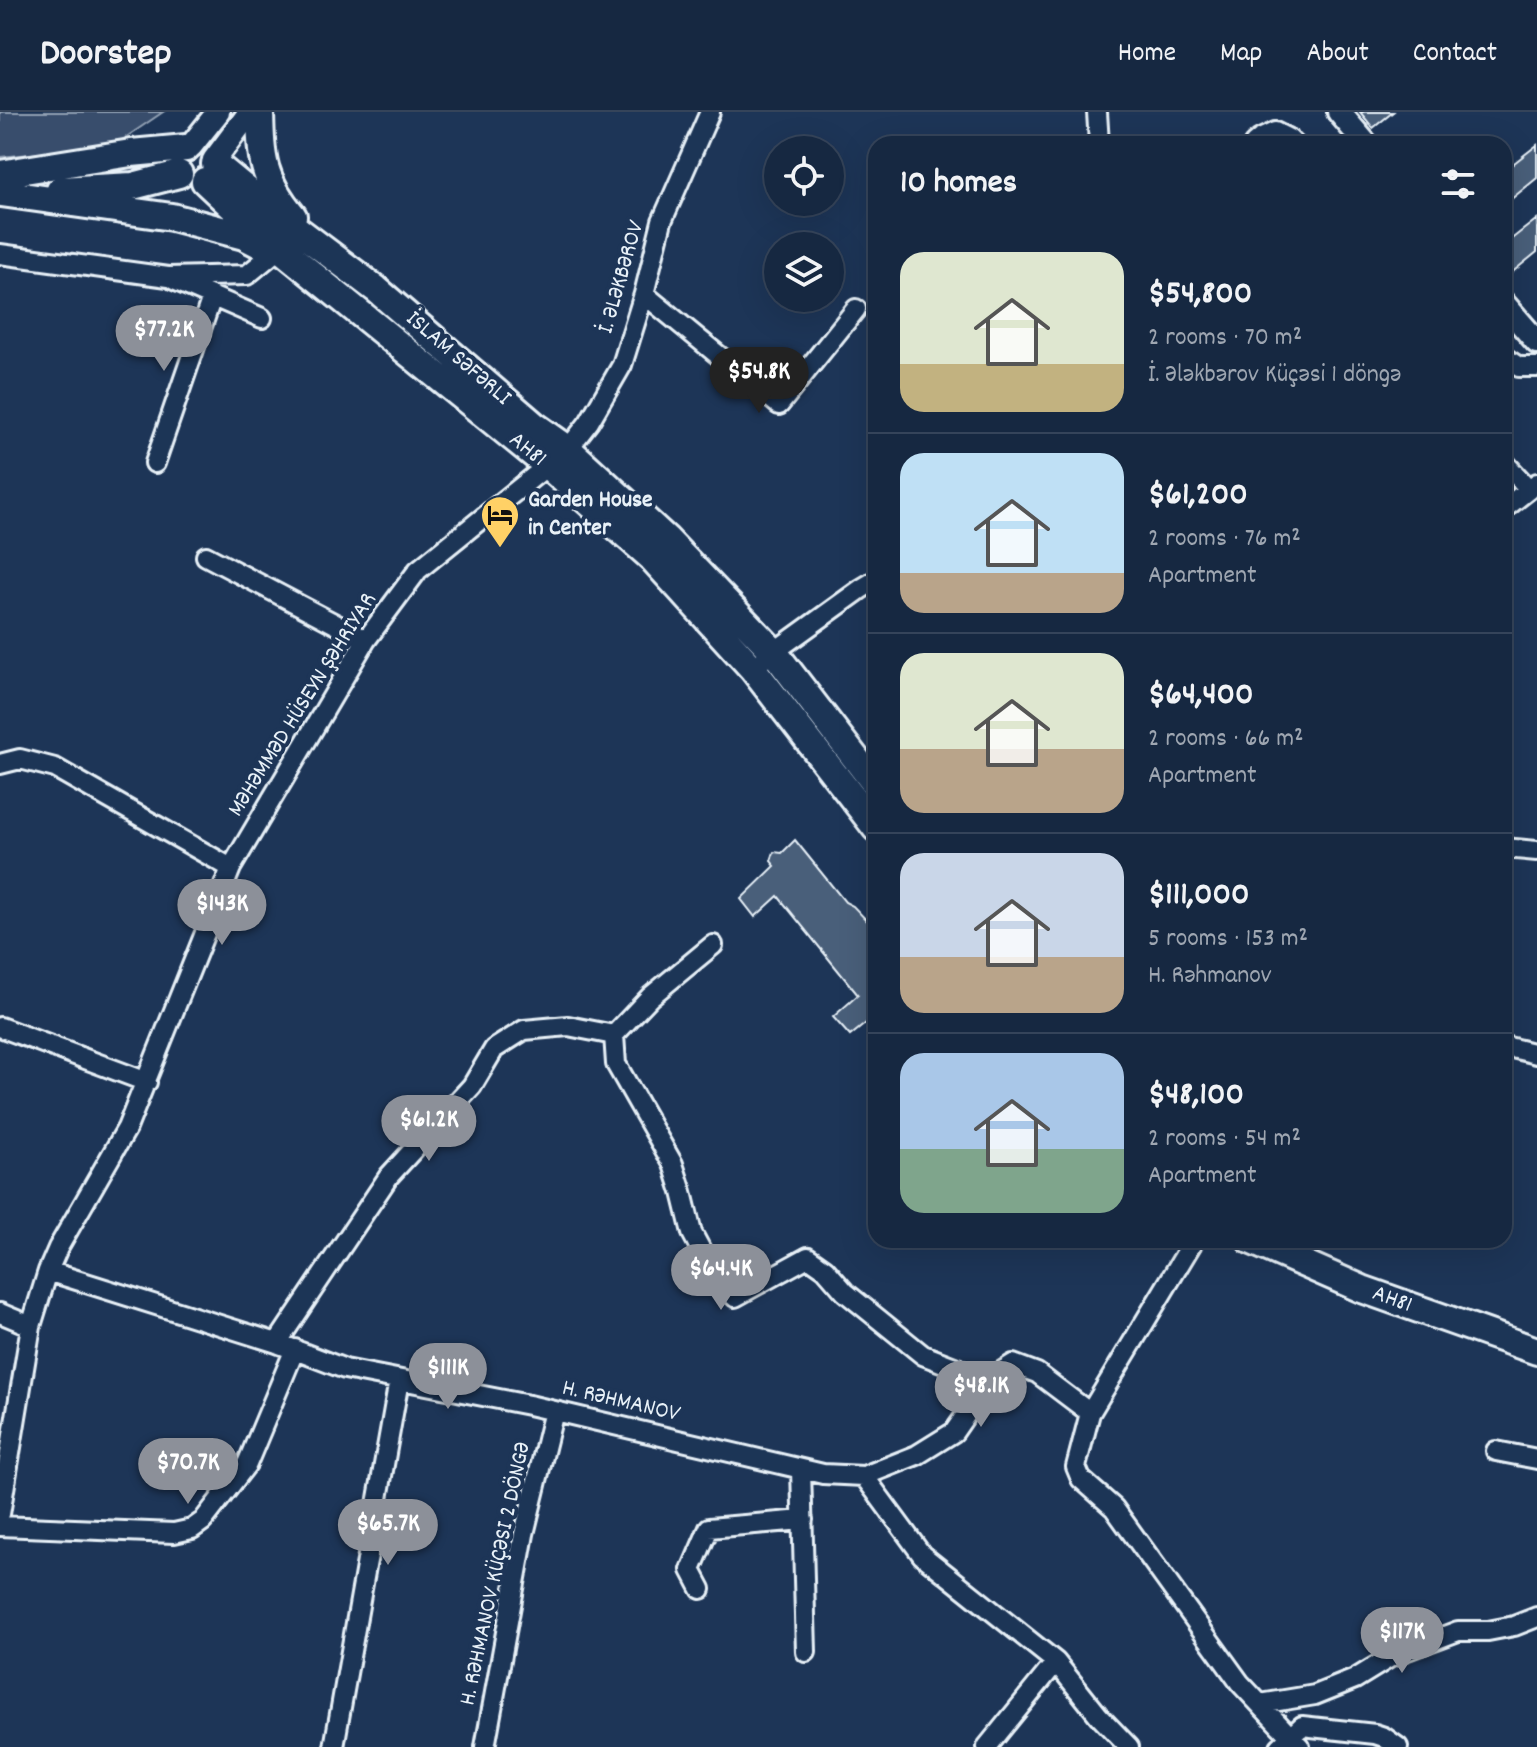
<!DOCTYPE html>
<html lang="en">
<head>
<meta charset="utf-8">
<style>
  :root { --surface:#162841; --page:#23344c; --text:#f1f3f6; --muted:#9ea6b1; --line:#35445a; --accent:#8c9099 }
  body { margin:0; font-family:Dekko,sans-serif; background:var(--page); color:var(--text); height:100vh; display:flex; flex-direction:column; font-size:30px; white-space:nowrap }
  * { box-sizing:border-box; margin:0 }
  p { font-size:26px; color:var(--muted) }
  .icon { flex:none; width:44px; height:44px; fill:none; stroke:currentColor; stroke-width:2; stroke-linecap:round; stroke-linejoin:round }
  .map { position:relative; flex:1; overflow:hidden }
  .sheet { position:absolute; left:868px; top:24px; width:644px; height:1112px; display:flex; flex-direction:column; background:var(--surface); border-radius:24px; box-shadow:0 8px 32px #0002,0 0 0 2px var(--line) }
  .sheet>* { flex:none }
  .fabs { position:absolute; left:764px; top:24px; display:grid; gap:16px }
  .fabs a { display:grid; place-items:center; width:80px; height:80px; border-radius:50%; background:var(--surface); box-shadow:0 8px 32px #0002,0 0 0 2px var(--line); font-size:40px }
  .price { position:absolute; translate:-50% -68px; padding:0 18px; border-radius:28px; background:var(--accent); color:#fff; font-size:26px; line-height:52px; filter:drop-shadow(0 2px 4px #0008) }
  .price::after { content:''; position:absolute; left:50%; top:48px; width:24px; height:18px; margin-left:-12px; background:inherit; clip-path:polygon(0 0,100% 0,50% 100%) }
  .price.active { background:#222; color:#fff }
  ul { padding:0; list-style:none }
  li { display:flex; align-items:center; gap:24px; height:200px; padding:0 32px }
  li+li { border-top:2px solid var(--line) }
  li span { display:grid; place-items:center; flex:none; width:224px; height:160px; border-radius:24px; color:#555 }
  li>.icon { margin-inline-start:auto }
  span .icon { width:96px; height:96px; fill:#fffc; stroke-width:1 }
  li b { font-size:34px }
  h2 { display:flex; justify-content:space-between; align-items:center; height:96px; padding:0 32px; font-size:34px }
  header { display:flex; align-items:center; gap:48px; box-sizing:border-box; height:112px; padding:0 40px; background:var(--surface); border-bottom:2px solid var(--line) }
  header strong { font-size:38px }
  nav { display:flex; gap:44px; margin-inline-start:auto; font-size:28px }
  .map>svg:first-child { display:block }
  .green { fill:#374d6c; stroke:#909fb2; stroke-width:2 }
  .building { fill:#495e7a; stroke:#e8f1f8; stroke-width:2 }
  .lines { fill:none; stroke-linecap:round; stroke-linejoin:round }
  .minor-casing { stroke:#e8f1f8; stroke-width:24 }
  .major-casing { stroke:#e8f1f8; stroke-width:28 }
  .highway-casing { stroke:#e8f1f8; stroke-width:32 }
  .minor { stroke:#1d3557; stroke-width:18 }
  .major { stroke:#1d3557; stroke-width:22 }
  .highway { stroke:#1d3557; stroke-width:26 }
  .labels { text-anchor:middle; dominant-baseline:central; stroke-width:8; stroke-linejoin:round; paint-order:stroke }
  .street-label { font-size:24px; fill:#e8f1f8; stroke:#1d3557 }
  .poi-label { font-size:24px; font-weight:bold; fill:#e8f1f8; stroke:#1d3557; text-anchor:start }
</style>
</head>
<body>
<header>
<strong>Doorstep</strong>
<nav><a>Home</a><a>Map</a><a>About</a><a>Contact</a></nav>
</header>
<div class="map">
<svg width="1537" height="1635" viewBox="0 0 1537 1635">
  <rect width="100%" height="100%" fill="#1d3557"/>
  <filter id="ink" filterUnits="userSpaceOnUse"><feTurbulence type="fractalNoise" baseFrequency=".0125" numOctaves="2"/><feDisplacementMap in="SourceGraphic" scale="16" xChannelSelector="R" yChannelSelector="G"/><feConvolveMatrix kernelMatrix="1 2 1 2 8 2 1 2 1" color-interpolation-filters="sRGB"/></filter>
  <g filter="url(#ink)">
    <path class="green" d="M0,0H163L113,34L0,45Z"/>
    <path class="building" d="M1360,0H1393L1373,16Z
      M1537,33V66L1504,93V59Z
      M1537,107V140L1504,167V133Z
      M795,728L845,790L853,794L871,813L868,823L876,831V903L850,924L833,905L858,883L778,784L755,805L741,787L775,754L771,749L774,740L782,741Z"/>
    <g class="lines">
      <defs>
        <path id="minor" d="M1097,0L1099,32
          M1254,32L1260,27L1275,20L1289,27L1294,32
          M0,142L168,165L247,163L275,140
          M174,168L262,206
          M644,182L779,293L856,197
          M1504,245L1519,255H1537
          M1504,350L1529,377
          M155,351L212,185
          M1504,397L1537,371
          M206,444L366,528
          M764,547L861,477L876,468
          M0,652L20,647L55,656L231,756
          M1504,736L1537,739
          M713,833L650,885L614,923L616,952L673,1052L682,1080L692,1121L710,1155L735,1185L808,1145L825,1157L845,1180L923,1243L988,1268
          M0,915L147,970
          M1504,934L1537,942
          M1194,1128L1090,1301L1076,1355L1081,1367L1114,1396L1240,1571L1300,1635
          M48,1159L277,1231L345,1257L529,1293L823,1362L864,1364L917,1343L954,1320L972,1294L988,1268L1013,1252L1037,1261L1090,1301
          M0,1201L31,1214
          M277,1231L389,1064L472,974L494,937L524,918L568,914L614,923
          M1496,1339L1537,1347
          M801,1357L806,1540
          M864,1364L922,1443L1056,1550L1099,1604L1129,1635
          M0,1402L31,1214L48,1159L58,1136L127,1016L231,756L366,528L418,458L568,337L589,310L622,253L644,182L662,109L710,0
          M0,1414L174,1421L192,1417L203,1409L247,1352L295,1237
          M701,1477L691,1458L709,1416L803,1408
          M1260,1592L1315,1583L1355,1567L1394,1543L1458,1519H1488L1514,1514L1537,1505
          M334,1635L399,1268
          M485,1635L524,1422L554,1299
          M987,1635L1056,1550
          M1280,1635L1302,1614L1375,1622L1384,1625L1398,1635"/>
        <path id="major" d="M1339,0L1366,32
          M191,34L218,0
          M214,48L250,0
          M1504,192L1537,230"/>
        <path id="highway" d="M260,0C261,46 262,67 293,104
          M215,52L266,94L376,177L534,313L568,337L666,427L774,540L876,673
          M0,62L131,41L186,36
          M205,69L255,116L548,354L651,445L753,557L876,716
          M60,78L133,74L179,62
          M1,81L172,105L244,124L267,136
          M1250,1128L1362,1177L1537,1239"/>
      </defs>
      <use href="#minor" class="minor-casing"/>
      <use href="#major" class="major-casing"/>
      <use href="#highway" class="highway-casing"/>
      <use href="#minor" class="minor"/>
      <use href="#major" class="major"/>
      <use href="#highway" class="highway"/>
    </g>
  </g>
  <defs>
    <symbol id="hotel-pin" viewBox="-11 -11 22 30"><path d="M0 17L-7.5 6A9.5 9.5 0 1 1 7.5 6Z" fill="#ffd166" stroke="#1d3557"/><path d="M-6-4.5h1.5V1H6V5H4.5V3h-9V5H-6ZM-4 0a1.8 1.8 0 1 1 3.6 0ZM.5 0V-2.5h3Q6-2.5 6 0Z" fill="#111"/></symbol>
  </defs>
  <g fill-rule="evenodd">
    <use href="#hotel-pin" x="478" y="381" width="44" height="60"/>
  </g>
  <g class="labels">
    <g class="street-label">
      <text transform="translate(622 165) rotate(-74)">İ. ƏLƏKBƏROV</text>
      <text transform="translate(458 247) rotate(41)">İSLAM SƏFƏRLI</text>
      <text transform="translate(527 338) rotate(39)">AH81</text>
      <text transform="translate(303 593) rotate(-58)">MƏHƏMMƏD HÜSEYN ŞƏHRIYAR</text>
      <text transform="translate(1392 1188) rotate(20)">AH81</text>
      <text transform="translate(621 1290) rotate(13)">H. RƏHMANOV</text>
      <text transform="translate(496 1462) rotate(-78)">H. RƏHMANOV KÜÇƏSI 2 DÖNGƏ</text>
    </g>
    <g class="poi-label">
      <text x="528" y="389">Garden House<tspan x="528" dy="28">in Center</tspan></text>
    </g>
  </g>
</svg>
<div class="fabs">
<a><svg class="icon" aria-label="locate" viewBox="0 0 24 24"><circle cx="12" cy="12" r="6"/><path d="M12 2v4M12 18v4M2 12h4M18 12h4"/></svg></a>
<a><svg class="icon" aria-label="layers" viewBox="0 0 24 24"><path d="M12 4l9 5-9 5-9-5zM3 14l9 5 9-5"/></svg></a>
</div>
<b class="price" style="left:164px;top:261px">$77.2K</b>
<b class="price active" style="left:759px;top:303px">$54.8K</b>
<b class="price" style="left:222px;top:835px">$143K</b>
<b class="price" style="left:429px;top:1051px">$61.2K</b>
<b class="price" style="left:721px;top:1200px">$64.4K</b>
<b class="price" style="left:448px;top:1299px">$111K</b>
<b class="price" style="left:981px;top:1317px">$48.1K</b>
<b class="price" style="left:188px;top:1394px">$70.7K</b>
<b class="price" style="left:388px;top:1455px">$65.7K</b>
<b class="price" style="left:1402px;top:1563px">$117K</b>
<section class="sheet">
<h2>10 homes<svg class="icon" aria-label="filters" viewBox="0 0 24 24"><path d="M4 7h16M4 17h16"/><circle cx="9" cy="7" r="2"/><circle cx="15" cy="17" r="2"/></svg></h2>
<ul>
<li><span style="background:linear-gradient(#dfe7d0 70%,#c2b280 0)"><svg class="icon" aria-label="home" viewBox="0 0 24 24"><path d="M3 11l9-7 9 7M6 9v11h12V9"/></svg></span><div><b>$54,800</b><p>2 rooms · 70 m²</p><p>İ. Ələkbərov Küçəsi 1 döngə</p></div></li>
<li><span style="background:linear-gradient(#bfe0f5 75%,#b9a48a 0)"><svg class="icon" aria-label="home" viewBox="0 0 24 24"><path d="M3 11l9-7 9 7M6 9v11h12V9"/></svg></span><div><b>$61,200</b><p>2 rooms · 76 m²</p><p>Apartment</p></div></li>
<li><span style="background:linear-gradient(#dfe7d0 60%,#b9a48a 0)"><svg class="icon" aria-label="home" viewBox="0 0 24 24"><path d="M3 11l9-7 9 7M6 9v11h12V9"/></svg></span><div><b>$64,400</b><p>2 rooms · 66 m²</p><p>Apartment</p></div></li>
<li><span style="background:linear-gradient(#c9d6e8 65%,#b9a48a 0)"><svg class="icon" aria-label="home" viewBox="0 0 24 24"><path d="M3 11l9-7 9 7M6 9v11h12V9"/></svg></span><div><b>$111,000</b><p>5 rooms · 153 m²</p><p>H. Rəhmanov</p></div></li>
<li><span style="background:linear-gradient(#a9c7e8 60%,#7fa58c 0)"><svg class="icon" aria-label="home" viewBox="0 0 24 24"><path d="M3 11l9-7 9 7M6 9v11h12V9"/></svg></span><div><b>$48,100</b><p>2 rooms · 54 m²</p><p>Apartment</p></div></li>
</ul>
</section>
</div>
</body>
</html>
